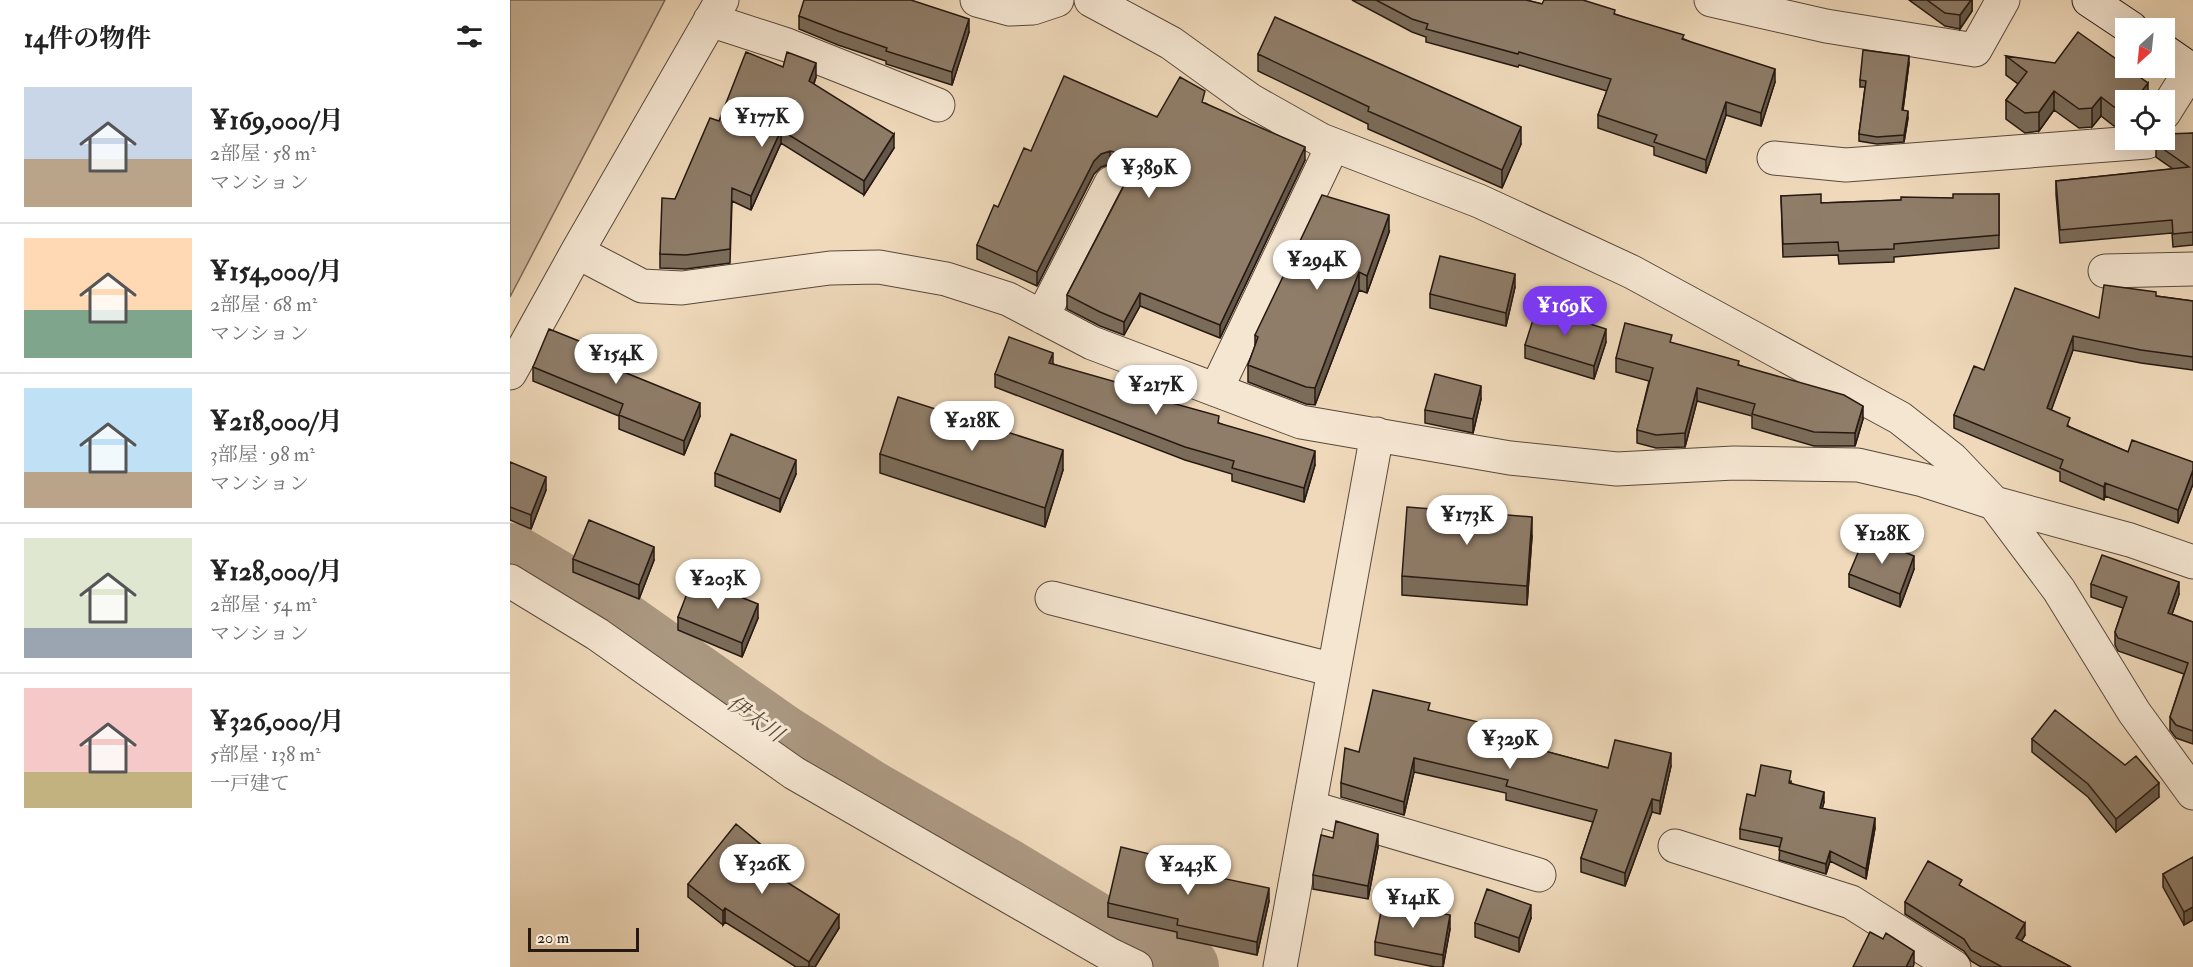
<!DOCTYPE html>
<html lang="ja">
<head>
<meta charset="utf-8">
<style>
  :root { --surface:#fff; --page:#f6f6f6; --text:#222; --muted:#767676; --line:#e0e0e0; --accent:#7c3aed }
  body { margin:0; font-family:"IM FELL Double Pica","Noto Serif JP",serif; background:var(--page); color:var(--text); height:100vh; display:flex; flex-direction:column; font-size:22px; white-space:nowrap }
  * { box-sizing:border-box; margin:0 }
  p { font-size:20px; color:var(--muted) }
  .icon { flex:none; width:33px; height:33px; fill:none; stroke:currentColor; stroke-width:2; stroke-linecap:round; stroke-linejoin:round }
  .map { position:relative; flex:1; overflow:hidden }
  .sheet { display:flex; flex-direction:column; background:var(--surface); width:510px }
  .sheet>* { flex:none }
  .needle { width:39px; rotate:207deg }
  .tools { position:absolute; left:1605px; top:18px; display:grid; gap:12px }
  .tools a { display:grid; place-items:center; width:60px; height:60px; border-radius:0px; background:var(--surface); box-shadow:0 6px 24px #0002; font-size:30px }
  .scale { position:absolute; left:18px; bottom:15px; width:111px; box-sizing:border-box; padding-left:6px; border:3px solid #261912; border-top:0; font-size:16px; line-height:21px; white-space:nowrap; color:#261912; -webkit-text-stroke:4px #f5e6d2; paint-order:stroke }
  .price { position:absolute; translate:-50% -51px; padding:0 14px; border-radius:21px; background:#fff; color:#222; font-size:20px; line-height:39px; filter:drop-shadow(0 2px 3px #0008) }
  .price::after { content:''; position:absolute; left:50%; top:36px; width:18px; height:14px; margin-left:-9px; background:inherit; clip-path:polygon(0 0,100% 0,50% 100%) }
  .price.active { background:var(--accent); color:#fff }
  ul { padding:0; list-style:none }
  li { display:flex; align-items:center; gap:18px; height:150px; padding:0 24px }
  li+li { border-top:2px solid var(--line) }
  li span { display:grid; place-items:center; flex:none; width:168px; height:120px; border-radius:0px; color:#555 }
  li>.icon { margin-inline-start:auto }
  span .icon { width:72px; height:72px; fill:#fffc; stroke-width:1 }
  li b { font-size:26px }
  h2 { display:flex; justify-content:space-between; align-items:center; height:72px; padding:0 24px; font-size:26px }
  main { display:flex; flex:1; min-height:0 }
  .map>svg:first-child { display:block }
  .pitch { fill:#cdb89d; stroke:#7a6858; stroke-width:1.5 }
  .lines { fill:none; stroke-linecap:round; stroke-linejoin:round }
  .river { stroke:#ab9881; stroke-width:66 }
  .street-casing { stroke:#58493c; stroke-width:35 }
  .secondary-casing { stroke:#261912; stroke-width:35 }
  .street { stroke:#f5e6d2; stroke-width:33 }
  .secondary { stroke:#f5e6d2; stroke-width:33 }
  .wall { fill:#7b6c5a; stroke:#261912; stroke-width:1.5 }
  .shaded-wall { fill:#64584a; stroke:#261912; stroke-width:1.5 }
  .building { fill:#8f7d69; stroke:#261912; stroke-width:1.5 }
  .labels { text-anchor:middle; dominant-baseline:central; stroke-width:6; stroke-linejoin:round; paint-order:stroke }
  .water-label { font-size:21px; font-style:italic; fill:#5b4c3e; stroke:#f5e6d2 }
</style>
</head>
<body>
<main>
<section class="sheet">
<h2>14件の物件<svg class="icon" aria-label="filters" viewBox="0 0 24 24"><path d="M4 7h16M4 17h16"/><circle cx="9" cy="7" r="2"/><circle cx="15" cy="17" r="2"/></svg></h2>
<ul>
<li><span style="background:linear-gradient(#c9d6e8 60%,#b9a48a 0)"><svg class="icon" aria-label="home" viewBox="0 0 24 24"><path d="M3 11l9-7 9 7M6 9v11h12V9"/></svg></span><div><b>¥169,000/月</b><p>2部屋 · 58 m²</p><p>マンション</p></div></li>
<li><span style="background:linear-gradient(#ffd9b3 60%,#7fa58c 0)"><svg class="icon" aria-label="home" viewBox="0 0 24 24"><path d="M3 11l9-7 9 7M6 9v11h12V9"/></svg></span><div><b>¥154,000/月</b><p>2部屋 · 68 m²</p><p>マンション</p></div></li>
<li><span style="background:linear-gradient(#bfe0f5 70%,#b9a48a 0)"><svg class="icon" aria-label="home" viewBox="0 0 24 24"><path d="M3 11l9-7 9 7M6 9v11h12V9"/></svg></span><div><b>¥218,000/月</b><p>3部屋 · 98 m²</p><p>マンション</p></div></li>
<li><span style="background:linear-gradient(#dfe7d0 75%,#9aa5b1 0)"><svg class="icon" aria-label="home" viewBox="0 0 24 24"><path d="M3 11l9-7 9 7M6 9v11h12V9"/></svg></span><div><b>¥128,000/月</b><p>2部屋 · 54 m²</p><p>マンション</p></div></li>
<li><span style="background:linear-gradient(#f6c9c9 70%,#c2b280 0)"><svg class="icon" aria-label="home" viewBox="0 0 24 24"><path d="M3 11l9-7 9 7M6 9v11h12V9"/></svg></span><div><b>¥326,000/月</b><p>5部屋 · 138 m²</p><p>一戸建て</p></div></li>
</ul>
</section>
<div class="map">
<svg width="1683" height="967" viewBox="0 0 1683 967">
  <rect width="100%" height="100%" fill="#efd9ba"/>
  <filter id="stains"><feTurbulence type="fractalNoise" baseFrequency=".00333" numOctaves="4"/><feColorMatrix values="0 0 0 0 .2 0 0 0 0 .09 0 0 0 0 .02 0 0 0 .5 -.17"/></filter>
  <radialGradient id="worn" r=".72"><stop offset=".6" stop-color="#630" stop-opacity="0"/><stop offset="1" stop-color="#630" stop-opacity=".3"/></radialGradient>
  <path class="pitch" d="M0,0H155L0,297Z"/>
  <g class="lines">
    <path class="river" d="M0,556L88,608L271,737L361,794L497,872L601,935L676,967"/>
    <defs>
      <path id="street" d="M467,0L500,9L523,8L547,0
        M581,0L661,43L740,100L811,140L969,201L1122,272L1390,418L1442,459L1484,503L1549,590L1624,712L1683,793
        M1201,0L1316,26L1465,50L1493,0
        M200,20L277,45L428,105
        M1654,113L1681,70
        M1264,158L1336,165L1637,142L1639,140
        M67,252L132,286L172,288L320,268L369,267L436,279L498,299L582,343L791,422L1000,458L1107,469L1224,463L1348,465L1413,480L1484,503L1620,540L1683,562
        M1595,271L1683,269
        M532,317L601,183
        M0,373L67,252L212,0
        M706,390L823,145
        M0,581L87,634L284,773L599,954L626,967
        M542,598L824,670
        M799,807L1029,875
        M1165,846L1341,902L1444,967
        M770,967L867,434"/>
      <path id="secondary" d="M1579,0L1621,28
        M1654,51L1683,71"/>
    </defs>
    <use href="#street" class="street-casing"/>
    <use href="#secondary" class="secondary-casing"/>
    <use href="#street" class="street"/>
    <use href="#secondary" class="secondary"/>
  </g>
  <path class="wall" d="M842,0H1016L1032,4L1105,14L1174,39L1265,82L1251,126L1216,115L1196,173L1144,155V147L1088,128V115L1097,91L1009,65L1008,67L916,42V37L902,32Z
    M1399,0H1462V11L1450,29L1435,26Z
    M289,16L459,32L442,85L376,64V61L328,45L289,29Z
    M748,54L1011,144L992,188L858,129V124L748,71Z
    M1496,56L1638,100H1616V125L1604,126L1591,116L1582,127L1569,128L1544,110L1529,131L1515,133L1496,119V100L1508,84L1496,75Z
    M1399,63L1393,110L1398,118L1394,142L1367,144L1349,141V134L1355,87H1350V80Z
    M273,67L306,77L304,84L384,148L354,195L271,143L241,210L222,201L220,263L176,269L150,268V254L165,199L209,121Z
    M695,103L795,160L710,338L630,306L614,335L590,326L557,309V295L618,177L617,173L609,166L600,164L591,167L584,174L527,286L467,259V245L521,151Z
    M1683,133V245L1663,247L1662,233L1550,243L1546,194V181L1663,169L1646,157V144Z
    M1489,194V248L1384,257V262L1329,264L1328,255L1273,257L1271,196L1311,203L1443,198Z
    M879,232L857,293L849,290L805,405L796,404L738,382V365L745,346V335Z
    M1005,287L996,326L920,308V294Z
    M1646,296L1683,301V370L1631,363L1563,350L1541,410L1560,427L1618,452L1683,462V484L1668,523L1595,496L1594,500L1550,481V472L1444,428V415L1474,370L1589,318Z
    M1096,342L1084,379L1015,358V345Z
    M1162,343L1229,365L1353,419L1345,446H1304L1242,428V416L1187,401L1175,447L1146,448L1127,443V430L1139,381L1106,372V358Z
    M543,364L709,423L805,465L794,502L722,481V474L675,460L485,387V374Z
    M23,367L104,368L190,416L174,455L109,429V416L23,381Z
    M971,399L963,433L915,423V410Z
    M370,454L553,470L535,527L370,473Z
    M0,462L36,490L21,529L0,520Z
    M205,473L286,474L270,512L205,486Z
    M1022,536L1017,605L892,595V576Z
    M63,559L144,560L129,599L63,572Z
    M1404,569L1390,607L1339,587V574Z
    M1581,584L1669,594L1662,614L1683,622V744L1666,738L1660,730V717L1674,674L1608,651L1605,645V632L1613,608L1581,597Z
    M168,617L248,618L232,657L168,630Z
    M920,711L993,740L1098,768L1161,766L1150,814L1142,812L1115,886L1071,872V858L1083,822L996,800V793L904,772L894,815L831,797V783L849,752Z
    M1522,739L1649,797L1606,832L1578,797L1522,752Z
    M1281,781V783L1314,802L1312,808L1365,828L1356,879L1320,861L1316,874L1269,860L1270,847L1230,839V829L1245,796Z
    M868,847L858,899L803,889V875Z
    M1683,857V920L1674,925L1653,887V874Z
    M260,865L257,870L329,928L305,967H286L215,922L213,925L178,897V884Z
    M656,866L759,901L747,955L667,938V932L598,917V903Z
    M1452,887L1515,935L1511,941L1561,967H1471L1461,961L1454,951L1395,914V902Z
    M1021,918L1009,952L965,937V923Z
    M940,929L933,967H925L865,955V942Z"/>
  <path class="shaded-wall" d="M1461,0H1462V11L1450,29V15Z
    M459,19V32L442,85V72Z
    M1399,56V63L1392,117V110Z
    M306,63V77L299,95V81Z
    M1265,69V82L1251,126V113Z
    M1638,83V100H1625Z
    M1544,91V110L1529,131V112Z
    M1591,97V116L1582,127V108Z
    M1216,102V115L1196,173V160Z
    M1398,111V118L1394,142V135Z
    M1011,127V144L992,188V170Z
    M271,130V143L241,210V196Z
    M384,134V148L354,195V181Z
    M795,147V160L710,338V325Z
    M600,151V164L591,167L584,174L527,286V272L584,161L591,154Z
    M879,215V232L857,293V276Z
    M849,272V290L805,405V388Z
    M1005,274V287L996,326V313Z
    M630,293V306L614,335V322Z
    M1096,329V342L1084,379V366Z
    M1563,336V350L1537,422V408Z
    M543,353V367L539,363Z
    M104,355V368L99,366Z
    M971,386V399L963,433V419Z
    M1187,388V401L1175,447V433Z
    M190,403V416L174,455V441Z
    M1353,406V419L1345,446V433Z
    M553,450V470L535,527V508Z
    M805,451V465L794,502V488Z
    M286,460V474L270,512V499Z
    M1683,470V484L1668,523V510Z
    M36,477V490L21,529V515Z
    M1595,483V496L1594,500V487Z
    M1022,517V536L1017,605V586Z
    M144,547V560L129,599V585Z
    M1404,556V569L1390,607V594Z
    M1669,582V594L1658,626V613Z
    M248,604V618L232,657V643Z
    M1161,753V766L1150,814V801Z
    M904,758V772L894,815V802Z
    M1649,783V797L1606,832V819Z
    M1314,792V802L1310,818V808Z
    M1142,799V812L1115,886V873Z
    M1365,818V828L1356,879V869Z
    M868,834V847L858,899V886Z
    M1320,851V861L1316,874V864Z
    M260,852V865L250,879V865Z
    M759,888V901L747,955V942Z
    M1021,905V918L1009,952V938Z
    M1683,907V920L1674,925V912Z
    M215,908V922L213,925V911Z
    M329,915V928L305,967H299V962Z
    M940,915V929L933,967V955Z
    M1515,923V935L1506,950V938Z
    M1404,951V964L1403,967H1396Z"/>
  <path class="building" d="M294,0H401L459,19L442,72L376,51L377,48L328,31L289,16Z
    M866,0H1016L1032,4L1034,0H1073L1105,10L1104,14L1174,35L1172,39L1265,69L1251,113L1216,102L1196,160L1144,142L1147,135L1088,115L1101,79L1009,52L1008,54L916,29L918,24L902,19Z
    M1417,0H1461L1450,15L1435,13Z
    M765,17L1011,127L992,170L858,111L859,107L748,54Z
    M1568,32L1616,66V68H1617L1638,83L1625,100H1616V106L1604,107L1591,97L1582,108L1569,109L1544,91L1529,112L1515,113L1496,100L1517,72L1496,56L1545,63Z
    M1353,50L1399,56L1392,110L1398,111L1394,135L1367,137L1349,134L1356,81L1350,80Z
    M236,52L273,67L277,52L306,63L299,81L384,134L354,181L271,130L241,196L222,188L220,249L176,255L150,254L152,198L165,199L200,118L209,121Z
    M554,76L647,117L670,77L695,91L692,102L795,147L710,325L630,293L614,322L590,312L557,295L618,178L620,169L617,160L609,153L600,151L591,154L584,161L527,272L467,245L484,205L488,207L514,148L521,151Z
    M1683,133V232L1663,234L1662,220L1550,230L1546,181L1679,167L1646,144L1651,140H1654V135L1656,134Z
    M1311,194V203L1391,200V197L1443,198V194H1489V235L1384,244V249L1329,251L1328,242L1273,244L1271,196Z
    M812,195L879,215L857,276L849,272L805,388L796,387L738,365L748,337L745,335Z
    M930,256L1005,274L996,313L920,294Z
    M1594,285L1646,292V296L1683,301V357L1631,350L1563,336L1537,408L1560,418L1557,426L1618,452L1622,440L1683,462V470L1668,510L1595,483L1594,487L1550,468L1553,460L1444,415L1464,366L1474,370L1505,288L1589,318Z
    M1027,307L1096,329L1084,366L1015,345Z
    M1115,323L1162,335L1160,342L1229,361L1228,365L1334,395L1353,406L1345,433L1304,432L1242,414L1245,404L1187,388L1175,433L1146,435L1127,430L1143,368L1106,358Z
    M39,329L104,355L99,366L190,403L174,441L109,415L113,404L23,367Z
    M499,337L543,353L539,363L627,388L626,393L709,416L708,423L805,451L794,488L722,468L724,461L675,447L485,374Z
    M925,374L971,386L963,419L915,410Z
    M388,397L553,450L535,508L370,454Z
    M221,434L286,460L270,499L205,473Z
    M0,462L36,477L21,515L0,507Z
    M897,507L1022,517L1017,586L892,576Z
    M79,520L144,547L129,585L63,559Z
    M1355,536L1404,556L1390,594L1339,574Z
    M1592,555L1669,582L1658,613L1683,622V731L1666,725L1660,717L1678,663L1608,638L1605,632L1617,597L1581,584Z
    M183,578L248,604L232,643L168,617Z
    M863,690L920,703L918,710L993,728L990,739L1098,768L1105,740L1161,753L1150,801L1142,799L1115,873L1071,858L1087,810L996,786L998,780L904,758L894,802L831,783L835,748L849,752Z
    M1545,710L1615,765L1626,756L1649,783L1606,819L1578,784L1522,739Z
    M1251,765L1281,771L1279,783L1314,792L1310,808L1365,818L1356,869L1320,851L1316,864L1269,850L1272,838L1230,829L1237,794L1245,796Z
    M826,821L868,834L858,886L803,875L811,835L823,838Z
    M226,824L260,852L250,865L329,915L299,962L215,908L213,911L178,884Z
    M611,847L656,858L654,866L759,888L747,942L667,925L668,919L598,903Z
    M1683,857V907L1674,912L1653,874Z
    M1418,861L1452,880L1449,885L1515,923L1506,938L1561,967H1492L1461,950L1454,939L1395,902Z
    M977,889L1021,905L1009,938L965,923Z
    M873,902L940,915L933,955L865,942Z
    M1360,932L1373,939L1376,933L1404,951L1396,967H1343Z"/>
  <g class="labels">
    <g class="water-label">
      <text transform="translate(245 719) rotate(35)">伊太川</text>
    </g>
  </g>
  <rect width="100%" height="100%" filter="url(#stains)"/>
  <rect width="100%" height="100%" fill="url(#worn)"/>
</svg>
<div class="tools">
<a><svg class="needle" viewBox="-14 -14 28 28"><path d="M0-13l5 13h-10z" fill="#e53935"/><path d="M0 13l5-13h-10z" fill="#767676"/></svg></a>
<a><svg class="icon" aria-label="locate" viewBox="0 0 24 24"><circle cx="12" cy="12" r="6"/><path d="M12 2v4M12 18v4M2 12h4M18 12h4"/></svg></a>
</div>
<div class="scale">20 m</div>
<b class="price" style="left:252px;top:148px">¥177K</b>
<b class="price" style="left:639px;top:199px">¥389K</b>
<b class="price" style="left:807px;top:291px">¥294K</b>
<b class="price active" style="left:1055px;top:337px">¥169K</b>
<b class="price" style="left:106px;top:385px">¥154K</b>
<b class="price" style="left:646px;top:416px">¥217K</b>
<b class="price" style="left:462px;top:452px">¥218K</b>
<b class="price" style="left:957px;top:546px">¥173K</b>
<b class="price" style="left:1372px;top:565px">¥128K</b>
<b class="price" style="left:208px;top:610px">¥203K</b>
<b class="price" style="left:1000px;top:770px">¥329K</b>
<b class="price" style="left:252px;top:895px">¥326K</b>
<b class="price" style="left:678px;top:896px">¥243K</b>
<b class="price" style="left:903px;top:929px">¥141K</b>
</div>
</main>
</body>
</html>
